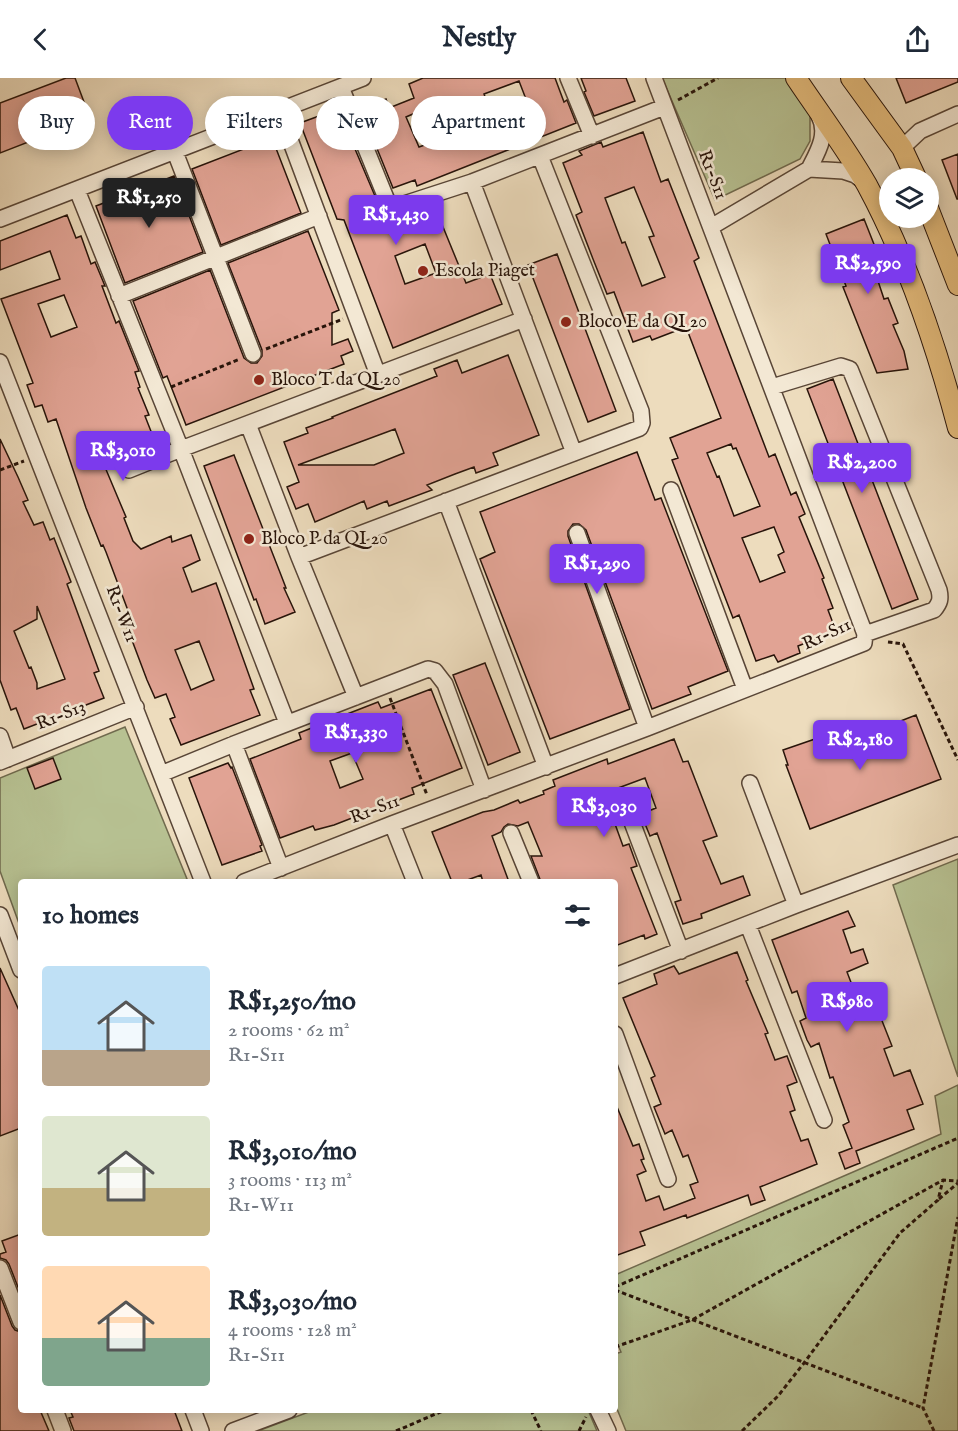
<!DOCTYPE html>
<html lang="en">
<head>
<meta charset="utf-8">
<style>
  :root { --surface:#fff; --page:#f2f2f3; --text:#1f2937; --muted:#747a83; --accent:#7c3aed }
  body { margin:0; font-family:"IM FELL English",serif; background:var(--page); color:var(--text); height:100vh; display:flex; flex-direction:column; font-size:22px; white-space:nowrap }
  * { box-sizing:border-box; margin:0 }
  p { font-size:20px; color:var(--muted) }
  .icon { flex:none; width:33px; height:33px; fill:none; stroke:currentColor; stroke-width:2; stroke-linecap:round; stroke-linejoin:round }
  .map { position:relative; flex:1; overflow:hidden }
  .drawer { position:absolute; left:18px; top:801px; width:600px; height:534px; display:flex; flex-direction:column; background:var(--surface); border-radius:6px; box-shadow:0 3px 15px #0003 }
  .drawer>* { flex:none }
  .guide { position:absolute; left:18px; top:18px; width:600px; height:54px; display:flex; gap:12px }
  .buttons { position:absolute; left:879px; top:90px; display:grid; gap:12px }
  .buttons a { display:grid; place-items:center; width:60px; height:60px; border-radius:50%; background:var(--surface); box-shadow:0 3px 15px #0003; font-size:30px }
  .price { position:absolute; translate:-50% -51px; padding:0 14px; border-radius:6px; background:var(--accent); color:#fff; font-size:20px; line-height:39px; filter:drop-shadow(0 2px 3px #0008) }
  .price::after { content:''; position:absolute; left:50%; top:36px; width:18px; height:14px; margin-left:-9px; background:inherit; clip-path:polygon(0 0,100% 0,50% 100%) }
  .price.selected { background:#222; color:#fff }
  ul { padding:0; list-style:none }
  li { display:flex; align-items:center; gap:18px; height:150px; padding:0 24px }
  li span { display:grid; place-items:center; flex:none; width:168px; height:120px; border-radius:6px; color:#555 }
  li>.icon { margin-inline-start:auto }
  span .icon { width:72px; height:72px; fill:#fffc; stroke-width:1 }
  li b { font-size:26px }
  h2 { display:flex; justify-content:space-between; align-items:center; height:72px; padding:0 24px; font-size:26px }
  .pill { padding:0 21px; border-radius:27px; background:var(--surface); box-shadow:0 3px 15px #0003; font-size:21px; line-height:54px }
  .pill.selected { background:var(--accent); color:#fff }
  header { display:flex; justify-content:space-between; align-items:center; height:78px; padding:0 24px; background:var(--surface); font-size:27px; font-weight:700 }
  .map>svg:first-child { display:block }
  .green { fill:#b7c192; stroke:#706a4e; stroke-width:1.5 }
  .building { fill:#e1a394; stroke:#28140a; stroke-width:1.5; fill-rule:evenodd }
  .lines { fill:none; stroke-linecap:round; stroke-linejoin:round }
  .minor-casing { stroke:#594637; stroke-width:18 }
  .major-casing { stroke:#28140a; stroke-width:22 }
  .path { stroke:#28140a; stroke-width:3; stroke-dasharray:4.5 3; stroke-linecap:butt }
  .minor { stroke:#f3e8d4; stroke-width:15 }
  .major { stroke:#e6be7e; stroke-width:20 }
  .poi-dot { fill:#8f2418; stroke:#f3e8d4; stroke-width:2 }
  .labels { text-anchor:middle; dominant-baseline:central; stroke-width:5; stroke-linejoin:round; paint-order:stroke }
  .street-label { font-size:18px; fill:#28140a; stroke:#f3e8d4 }
  .poi-label { font-size:18px; fill:#28140a; stroke:#f3e8d4; text-anchor:start }
</style>
</head>
<body>
<header><svg class="icon" aria-label="back" viewBox="0 0 24 24"><path d="M15 5l-7 7 7 7"/></svg>Nestly<svg class="icon" aria-label="share" viewBox="0 0 24 24"><path d="M12 15V3M7 8l5-5 5 5M5 13v7h14v-7"/></svg></header>
<div class="map">
<svg width="958" height="1353" viewBox="0 0 958 1353">
  <rect width="100%" height="100%" fill="#eddcbd"/>
  <filter id="stains"><feTurbulence type="fractalNoise" baseFrequency=".00333" numOctaves="4"/><feColorMatrix values="0 0 0 0 .2 0 0 0 0 .09 0 0 0 0 .02 0 0 0 .5 -.17"/></filter>
  <radialGradient id="worn" r=".72"><stop offset=".6" stop-color="#630" stop-opacity="0"/><stop offset="1" stop-color="#630" stop-opacity=".3"/></radialGradient>
  <path class="green" d="M662,0H786L810,34V63L800,81L715,122Z
    M125,649L187,801L181,804H21V851L0,793V700Z
    M958,781V999L893,807Z
    M958,1007V1353H626L615,1326V1276L621,1274L615,1260V1197L941,1056L935,1018Z
    M314,1332H588L597,1353H258Z"/>
  <path class="building" d="M66,0H75L90,40L0,75V25Z
    M423,0H555L564,24L567,22L576,45L417,108L415,102L393,110L361,31L386,21L389,30L414,20L409,6ZM519,3L529,29L494,43L484,16ZM462,25L472,50L419,69L406,39L429,29L432,37Z
    M581,0H626L635,23L594,38L584,14L586,13Z
    M896,0H958V4L906,25Z
    M338,31L375,118L372,119L375,127L363,151L434,127L466,205L490,196L502,226L393,270L344,142L337,141L300,45ZM425,166L436,195L405,206L395,178Z
    M643,54L661,104L668,101L699,180L694,183L769,379L775,376L791,417L796,414L805,436L799,439L824,500L822,501L833,530L828,532L836,553L798,568L800,575L778,584L774,577L756,583L739,537L733,540L672,382L678,380L670,360L721,340L686,249L652,262L650,258L633,264L614,214L607,216L593,181L576,137L582,134L563,85L582,77L579,73L601,64L603,69ZM634,109L654,158L649,159L665,199L642,208L625,164L622,165L605,120ZM731,366L733,371L736,370L760,428L734,438L719,398L717,399L707,375ZM774,449L784,474L778,477L785,494L760,504L742,460Z
    M272,60L301,135L221,167L192,91Z
    M958,76V121H957L942,82Z
    M174,98L203,174L125,205L96,128Z
    M67,137L76,160L81,158L91,186L95,184L105,208H102L116,245L119,243L139,293L135,294L140,309L138,310L149,337L145,338L154,361L102,382L126,439L124,440L133,463L141,471L171,458L172,464L191,457L200,482L183,490L192,514L216,505L254,611L250,612L260,637L181,667L170,641L175,639L166,616L155,620L147,602L124,541L130,538L106,474L103,467L101,468L86,430L56,341L48,344L42,327L35,329L27,307L33,305L1,221L60,201L50,173L0,192V163ZM64,217L77,249L51,259L38,226ZM199,563L214,602L191,612L175,572Z
    M864,141L885,194L876,197L884,221L888,220L898,245L893,247L904,273L908,291L877,295L843,209L846,208L826,156Z
    M308,153L339,232L332,235V267L348,261L353,273L341,278L344,286L186,347L167,298L163,300L133,223L210,192L244,280L251,285H257L262,278V272L228,185Z
    M557,176L616,333L588,344L528,187Z
    M508,277L539,357L493,375L498,387L476,395L474,389L455,396L427,407L432,412L389,428L387,423L367,431L364,423L315,444L308,426L296,431L287,409L299,404L284,364L308,355L306,350L333,340L332,339L437,298L434,291L457,282L462,295ZM395,351L404,375L374,387H298Z
    M833,301L918,521L892,531L807,311Z
    M0,361L18,399L28,422L23,424L34,447L43,444L50,462L54,460L71,504L67,506L99,593L94,595L104,620L24,651L16,630L11,632L0,602ZM37,528L65,601L37,611V605L31,589L29,590L14,553L37,541Z
    M637,374L655,422L661,420L728,593L688,609L691,616L652,631L586,452L579,446H573L568,453V458L630,631L550,661L480,481L495,474L480,434Z
    M234,377L281,497L286,510H284L295,534L265,546L256,521L254,522L204,388Z
    M485,585L520,674L488,687L453,597Z
    M431,611L462,690L412,710L414,716L370,733L334,747L315,752L313,748L280,760L250,681L301,661L299,655L342,638L378,624L381,630ZM352,675L363,701L340,710L330,683Z
    M916,637L941,701L810,751L786,687H788L783,672L815,661L821,674Z
    M674,661L683,684L688,683L717,758L703,763L721,806L743,798L750,817L701,836L702,840L683,846L675,824L681,822L657,755L650,758L641,736L656,730L645,700L594,719L606,749L615,746L623,768L629,766L637,788L631,790L657,856L645,861L644,857L615,868V804H541L531,778H542L528,744L518,748L508,746L504,749L501,754L492,758L509,804H483L481,797L462,804H452L432,754L483,734L494,732L518,722L520,725L544,716L543,713L555,708L553,702L607,681L608,686Z
    M53,680L61,701L35,711L27,690Z
    M228,685L231,690L232,689L262,767L260,768L262,773L222,787L189,700Z
    M848,833L855,848L843,852L851,875L863,871L868,885L847,894L857,920L871,915L892,968L884,971L894,998L910,992L923,1026L907,1032L914,1051L856,1073L860,1085L845,1091L839,1075L852,1070L843,1047L849,1044L833,999L830,1000L819,965L811,969L807,962L800,943L806,940L797,913L792,915L772,862Z
    M737,874L748,902L746,903L768,955L765,956L775,982L787,978L797,1004L787,1008L795,1032L790,1034L801,1063L808,1061L817,1086L760,1109L765,1122L751,1127L748,1117L687,1140L686,1137L640,1154L645,1167L615,1178V1024L633,1068L639,1066L644,1081L641,1082L646,1093L637,1097L646,1123L659,1118L664,1132L695,1120L690,1107L698,1104L688,1077L683,1079L672,1052L665,1056L654,1029L661,1026L651,1000L655,998L623,920L657,906L654,896L674,888L679,896Z
    M0,890L21,937V1050L0,1058Z
    M21,1156V1217L9,1186L6,1182L0,1180V1176L6,1174L2,1163Z
    M0,1217L12,1248L15,1252L21,1254V1332H40L49,1353H0Z
    M70,1332H174L182,1353H74L69,1340L73,1339Z"/>
  <g class="lines">
    <defs>
      <path id="minor" d="M568,0L592,58
        M341,9L388,125L398,128L472,104L664,29
        M279,32L378,297
        M902,70L920,53L958,36
        M175,74L253,276
        M809,91C817,75 829,56 819,38
        M472,104L574,375
        M77,112L181,371L287,645
        M0,141L363,0
        M711,149L809,91L843,93L855,97L866,105
        M119,218L319,138
        M0,284L203,804
        M772,309L841,288L850,291L939,512C941,521 940,525 934,532L865,556
        M248,346L299,479L356,619
        M129,392L181,371L524,241
        M671,412L745,611
        M446,423L546,689
        M577,455L647,650
        M299,479L640,350L642,345L641,333L540,78
        M0,658L8,681
        M234,666L281,790
        M0,684L136,629
        M161,696L234,666L428,591L435,593L445,606L484,712
        M750,705L796,827
        M622,718L681,873
        M392,746L415,804
        M511,755L531,804
        M244,804L392,746L647,650L864,565L865,556L654,0
        M0,837L21,892
        M748,847L824,1042
        M615,898L796,827L958,767
        M615,956L668,1101
        M0,1190L21,1244
        M55,1332L63,1353
        M193,1332L201,1353
        M598,1332L608,1353
        M233,1353L289,1332"/>
      <path id="major" d="M796,0C820,36 846,70 867,107C908,183 936,267 958,350
        M851,0L902,70L916,100
        M928,130L958,207"/>
    </defs>
    <use href="#minor" class="minor-casing"/>
    <use href="#major" class="major-casing"/>
    <path class="path" d="M678,22L718,0
      M266,271L343,241
      M171,309L240,281
      M0,392L24,383
      M888,564L903,566L958,682
      M390,620L427,717
      M939,1121L958,1105
      M615,1209L958,1060
      M615,1212L923,1330
      M615,1269L692,1242L943,1102L958,1103
      M531,1332L541,1353
      M396,1353L445,1332
      M579,1353L586,1339
      M742,1353L778,1318L804,1285L900,1155L938,1122L943,1102
      M934,1353L923,1330L958,1139"/>
    <use href="#minor" class="minor"/>
    <use href="#major" class="major"/>
  </g>
  <g class="poi-dot">
    <circle cx="423" cy="193" r="6"/>
    <circle cx="566" cy="244" r="6"/>
    <circle cx="259" cy="302" r="6"/>
    <circle cx="249" cy="461" r="6"/>
  </g>
  <g class="labels">
    <g class="street-label">
      <text transform="translate(712 97) rotate(69)">R1-S11</text>
      <text transform="translate(121 536) rotate(69)">R1-W11</text>
      <text transform="translate(827 557) rotate(-25)">R1-S11</text>
      <text transform="translate(61 638) rotate(-22)">R1-S13</text>
      <text transform="translate(375 732) rotate(-21)">R1-S11</text>
    </g>
    <g class="poi-label">
      <text x="435" y="193">Escola Piaget</text>
      <text x="578" y="244">Bloco E da QI 20</text>
      <text x="271" y="302">Bloco T da QI 20</text>
      <text x="261" y="461">Bloco P da QI 20</text>
    </g>
  </g>
  <rect width="100%" height="100%" filter="url(#stains)"/>
  <rect width="100%" height="100%" fill="url(#worn)"/>
</svg>
<div class="buttons">
<a><svg class="icon" aria-label="layers" viewBox="0 0 24 24"><path d="M12 4l9 5-9 5-9-5zM3 14l9 5 9-5"/></svg></a>
</div>
<b class="price selected" style="left:149px;top:151px">R$1,250</b>
<b class="price" style="left:396px;top:168px">R$1,430</b>
<b class="price" style="left:868px;top:217px">R$2,590</b>
<b class="price" style="left:123px;top:404px">R$3,010</b>
<b class="price" style="left:862px;top:416px">R$2,200</b>
<b class="price" style="left:597px;top:517px">R$1,290</b>
<b class="price" style="left:356px;top:686px">R$1,330</b>
<b class="price" style="left:860px;top:693px">R$2,180</b>
<b class="price" style="left:604px;top:760px">R$3,030</b>
<b class="price" style="left:847px;top:955px">R$980</b>
<div class="guide">
<a class="pill">Buy</a>
<a class="pill selected">Rent</a>
<a class="pill">Filters</a>
<a class="pill">New</a>
<a class="pill">Apartment</a>
</div>
<section class="drawer">
<h2>10 homes<svg class="icon" aria-label="filters" viewBox="0 0 24 24"><path d="M4 7h16M4 17h16"/><circle cx="9" cy="7" r="2"/><circle cx="15" cy="17" r="2"/></svg></h2>
<ul>
<li><span style="background:linear-gradient(#bfe0f5 70%,#b9a48a 0)"><svg class="icon" aria-label="home" viewBox="0 0 24 24"><path d="M3 11l9-7 9 7M6 9v11h12V9"/></svg></span><div><b>R$1,250/mo</b><p>2 rooms · 62 m²</p><p>R1-S11</p></div></li>
<li><span style="background:linear-gradient(#dfe7d0 60%,#c2b280 0)"><svg class="icon" aria-label="home" viewBox="0 0 24 24"><path d="M3 11l9-7 9 7M6 9v11h12V9"/></svg></span><div><b>R$3,010/mo</b><p>3 rooms · 113 m²</p><p>R1-W11</p></div></li>
<li><span style="background:linear-gradient(#ffd9b3 60%,#7fa58c 0)"><svg class="icon" aria-label="home" viewBox="0 0 24 24"><path d="M3 11l9-7 9 7M6 9v11h12V9"/></svg></span><div><b>R$3,030/mo</b><p>4 rooms · 128 m²</p><p>R1-S11</p></div></li>
</ul>
</section>
</div>
</body>
</html>
